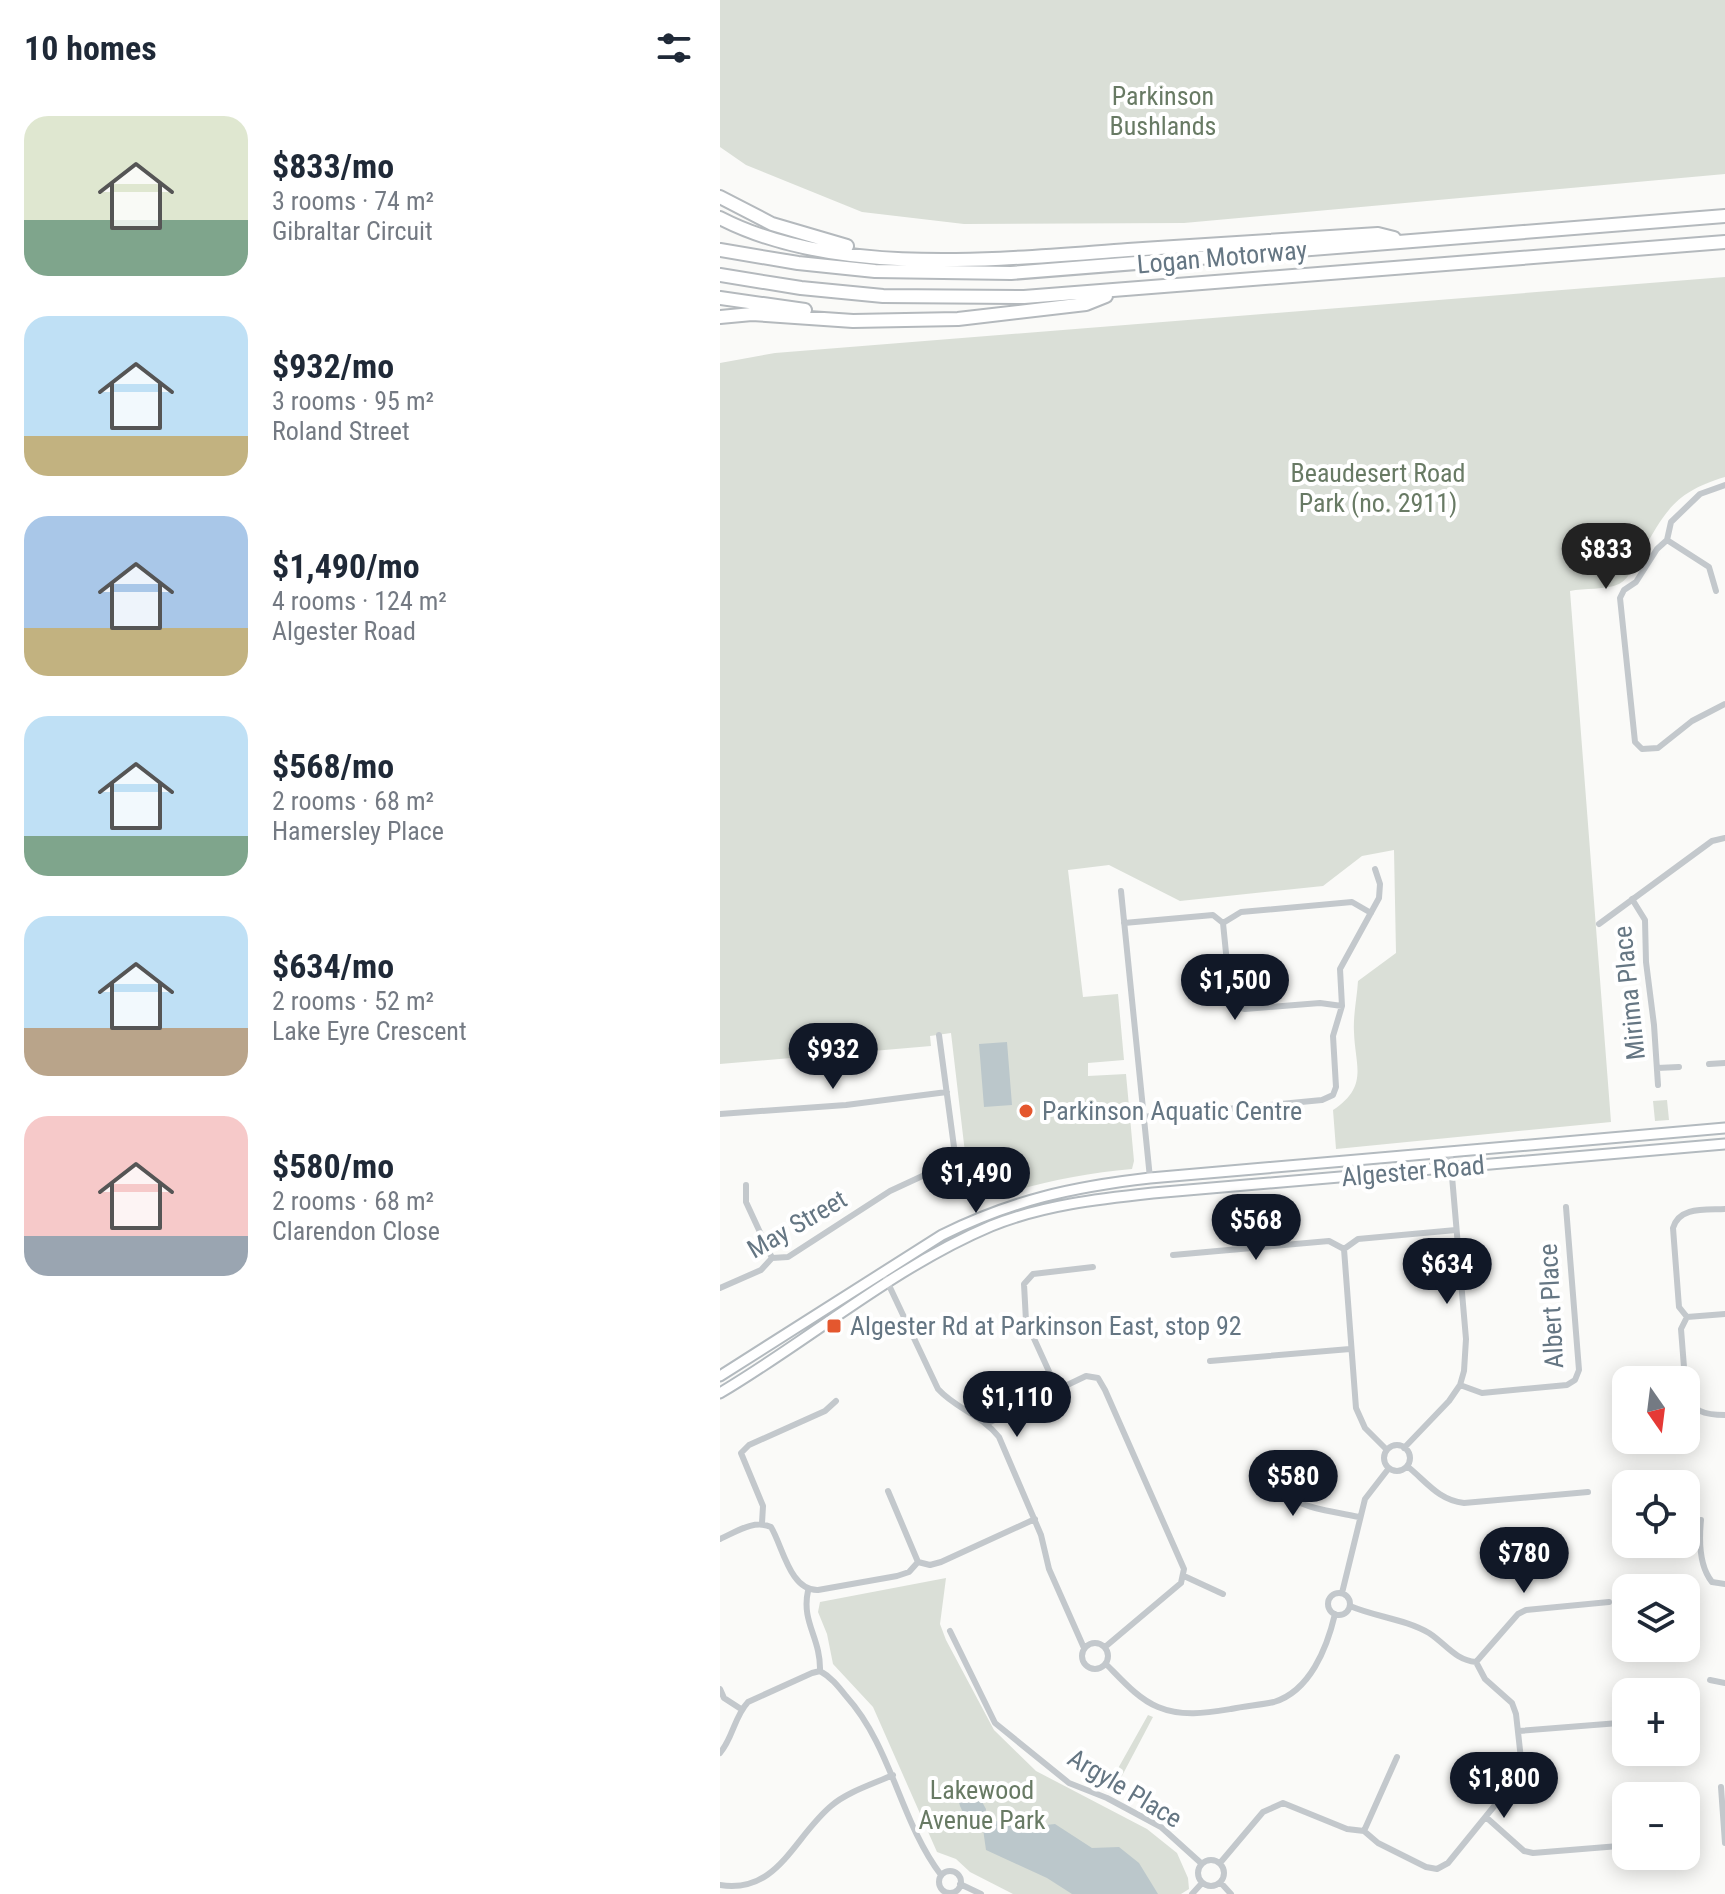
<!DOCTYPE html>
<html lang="en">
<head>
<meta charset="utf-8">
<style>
  :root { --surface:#fff; --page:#f6f6f7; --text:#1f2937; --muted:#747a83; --accent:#111827 }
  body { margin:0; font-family:"Roboto Condensed",sans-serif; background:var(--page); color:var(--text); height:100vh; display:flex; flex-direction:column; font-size:30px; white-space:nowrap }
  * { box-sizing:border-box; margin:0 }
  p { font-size:26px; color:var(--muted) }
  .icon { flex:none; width:44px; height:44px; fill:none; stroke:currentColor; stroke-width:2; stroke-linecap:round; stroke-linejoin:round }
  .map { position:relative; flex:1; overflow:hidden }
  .panel { display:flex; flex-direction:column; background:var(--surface); width:720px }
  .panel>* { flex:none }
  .needle { width:52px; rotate:166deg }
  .tools { position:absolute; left:892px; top:1366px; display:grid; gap:16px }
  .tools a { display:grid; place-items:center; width:88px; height:88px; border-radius:16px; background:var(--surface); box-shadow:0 4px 20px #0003; font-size:40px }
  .price { position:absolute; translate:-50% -68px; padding:0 18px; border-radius:28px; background:var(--accent); color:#fff; font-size:26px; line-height:52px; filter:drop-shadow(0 2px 4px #0008) }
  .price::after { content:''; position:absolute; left:50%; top:48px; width:24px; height:18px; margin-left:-12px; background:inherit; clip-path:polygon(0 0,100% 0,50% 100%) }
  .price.selected { background:#222; color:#fff }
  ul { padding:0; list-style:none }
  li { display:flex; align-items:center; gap:24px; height:200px; padding:0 24px }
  li span { display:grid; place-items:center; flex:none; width:224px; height:160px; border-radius:24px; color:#555 }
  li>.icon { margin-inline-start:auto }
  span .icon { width:96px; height:96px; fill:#fffc; stroke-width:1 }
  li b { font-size:34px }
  h2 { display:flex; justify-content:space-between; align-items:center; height:96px; padding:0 24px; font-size:34px }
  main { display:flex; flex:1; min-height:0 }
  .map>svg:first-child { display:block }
  .green { fill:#dadfd7 }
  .water { fill:#bbc7cb }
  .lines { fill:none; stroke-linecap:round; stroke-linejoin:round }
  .secondary-casing { stroke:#b3babf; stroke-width:13 }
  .highway-casing { stroke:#b4b9bd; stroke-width:16 }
  .street { stroke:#c3c8cc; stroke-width:6 }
  .secondary { stroke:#fff; stroke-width:9 }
  .highway { stroke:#fff; stroke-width:12 }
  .poi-dot { fill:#e4572e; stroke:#fff; stroke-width:3 }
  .labels { text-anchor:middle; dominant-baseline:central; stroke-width:8; stroke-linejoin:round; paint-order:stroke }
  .park-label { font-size:26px; fill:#687a64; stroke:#fff }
  .street-label { font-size:26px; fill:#657683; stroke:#fff }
  .poi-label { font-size:26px; fill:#657683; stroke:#fff; text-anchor:start }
</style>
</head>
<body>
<main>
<section class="panel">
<h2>10 homes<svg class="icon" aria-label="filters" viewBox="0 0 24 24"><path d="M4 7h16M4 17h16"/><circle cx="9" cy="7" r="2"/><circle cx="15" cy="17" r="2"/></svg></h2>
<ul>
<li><span style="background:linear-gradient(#dfe7d0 65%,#7fa58c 0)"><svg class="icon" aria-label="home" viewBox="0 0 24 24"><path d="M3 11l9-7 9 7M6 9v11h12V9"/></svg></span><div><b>$833/mo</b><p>3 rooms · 74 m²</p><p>Gibraltar Circuit</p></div></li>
<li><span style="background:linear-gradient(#bfe0f5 75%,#c2b280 0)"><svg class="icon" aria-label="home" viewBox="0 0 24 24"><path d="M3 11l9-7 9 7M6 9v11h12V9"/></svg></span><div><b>$932/mo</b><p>3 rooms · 95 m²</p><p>Roland Street</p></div></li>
<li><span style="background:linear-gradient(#a9c7e8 70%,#c2b280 0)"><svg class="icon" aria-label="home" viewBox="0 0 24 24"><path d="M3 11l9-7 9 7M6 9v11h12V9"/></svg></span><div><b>$1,490/mo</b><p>4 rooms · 124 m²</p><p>Algester Road</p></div></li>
<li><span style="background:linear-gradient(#bfe0f5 75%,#7fa58c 0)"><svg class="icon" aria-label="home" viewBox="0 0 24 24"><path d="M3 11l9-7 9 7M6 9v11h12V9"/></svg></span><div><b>$568/mo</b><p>2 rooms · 68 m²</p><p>Hamersley Place</p></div></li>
<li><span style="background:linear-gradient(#bfe0f5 70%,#b9a48a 0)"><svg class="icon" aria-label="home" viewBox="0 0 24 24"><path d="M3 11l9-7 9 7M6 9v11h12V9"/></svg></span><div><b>$634/mo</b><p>2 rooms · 52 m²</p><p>Lake Eyre Crescent</p></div></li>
<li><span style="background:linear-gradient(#f6c9c9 75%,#9aa5b1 0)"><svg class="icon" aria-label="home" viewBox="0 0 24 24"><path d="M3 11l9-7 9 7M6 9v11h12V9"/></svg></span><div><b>$580/mo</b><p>2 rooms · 68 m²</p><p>Clarendon Close</p></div></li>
</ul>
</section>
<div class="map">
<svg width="1005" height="1894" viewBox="0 0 1005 1894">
  <rect width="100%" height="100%" fill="#fafaf8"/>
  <path class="green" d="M0,0H1005V174L464,223L244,224L142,212L26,165L0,147Z
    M1005,277V477C955,492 946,510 921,554C915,564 910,578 899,584C886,590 864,588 850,591L891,1122L616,1149L613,1110C649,1086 635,1066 634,1032C633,1015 637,998 638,981L676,953L674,850L642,856L603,886L460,901L389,865L348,870L363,997L398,994L404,1060L368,1063V1076L406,1074L414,1161L412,1169C356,1174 304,1186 251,1204L231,1033L210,1036L211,1046L0,1064V363L55,353Z
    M947,1100L949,1120L935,1121L933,1101Z
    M226,1578L220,1624L226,1640L274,1730L316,1771L427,1829L457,1853L468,1878L469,1889L461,1894H293L250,1872L236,1859L217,1852L153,1707L113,1664L107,1634L98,1612L100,1602Z
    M428,1715L433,1717L394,1791L387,1788Z"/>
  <path class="water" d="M287,1042L292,1105L264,1107L259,1044Z
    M249,1795L261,1800L266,1809L265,1819L307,1827L335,1824L372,1848L399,1847L419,1863L438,1894H352L327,1878L266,1850L262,1822C247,1819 241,1814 238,1798Z"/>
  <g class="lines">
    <defs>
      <path id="secondary" d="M0,1376L222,1235C293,1200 352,1187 430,1178L1005,1128
        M0,1393C91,1339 174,1267 271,1226C323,1205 378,1199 433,1193L1005,1144"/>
      <path id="highway" d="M0,197L52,224L127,246
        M0,218C116,278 282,259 408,250C491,244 574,240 658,234L674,238
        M0,250L78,263L155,271L291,273L1005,216
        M0,275L81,288L163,296L304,297L1005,242
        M0,298L85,310
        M0,317L32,314L133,321L238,319L366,304L386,296"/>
    </defs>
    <use href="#secondary" class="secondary-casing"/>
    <use href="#highway" class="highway-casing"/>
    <path class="street" d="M1005,485L980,494L951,522L947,540L937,549L916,582L904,590L900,598L915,742L922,749L938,748L972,721L1005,704
      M947,540L989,567L996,591
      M401,891L430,1178
      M912,899L925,920L926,962L934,1025L938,1085
      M404,923L493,915L503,923
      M503,923L510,993L517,1007L525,1009L600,1003L622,1006
      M503,923L521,912L632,902L651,913
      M879,924L992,841L1005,838
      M989,1064L1005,1063
      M937,1068L959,1067
      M0,1114L126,1105L227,1092
      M422,1117L602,1100L613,1095L616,1087L613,1036L622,1006L620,969L659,898L660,884L655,869
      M26,1185V1202L52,1258
      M453,1255L609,1241L624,1249
      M166,1279L218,1389C236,1409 262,1415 279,1437L321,1535L329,1569L364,1648
      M0,1288L41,1270L52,1258L68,1257L170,1191L224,1166L233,1157L234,1147L219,1035
      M967,1317L1005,1314
      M490,1361L630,1349
      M965,1380L961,1329L967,1317L959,1307L953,1228C959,1206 986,1210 1005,1209
      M740,1385L762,1393L847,1385L855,1380L859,1370L846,1207
      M337,1389L306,1321L304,1284L313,1274L373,1267
      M966,1391C969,1412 987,1415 1005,1415
      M268,1423L366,1376L378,1378L385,1390L464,1569L461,1583L385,1647
      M664 1458a13 13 0 1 1 26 0a13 13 0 1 1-26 0Z
      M684,1448L729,1401L740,1385L744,1371L746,1339L730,1153
      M667,1450L645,1428L636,1408L624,1249L638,1239L736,1230
      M538,1466C567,1509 593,1507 639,1517
      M687,1466C706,1481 718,1500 744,1503L868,1492
      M168,1491L198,1562
      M981,1520C979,1540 979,1566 992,1582L1005,1584
      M42,1523L43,1506L21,1453L29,1445L105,1411L116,1401
      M0,1539C16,1532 34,1519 51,1527C63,1547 70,1591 98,1590L177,1576L189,1572L198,1562L210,1565L221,1562L315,1519
      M464,1576L503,1594
      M88,1591C81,1622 101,1638 100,1671
      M608 1604a11 11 0 1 1 22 0a11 11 0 1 1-22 0Z
      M622,1593L645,1499L669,1468
      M230,1631L275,1723L349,1783L387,1798L441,1827L482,1864
      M362 1656a13 13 0 1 1 26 0a13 13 0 1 1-26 0Z
      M756,1662L798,1614L806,1610L889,1602
      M386,1664C401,1679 418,1699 438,1707C462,1717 486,1713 511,1709C525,1706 540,1705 554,1702C590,1691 607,1648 615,1614
      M990,1680L1005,1683
      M0,1689L4,1698L21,1709
      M799,1731L899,1723
      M0,1753C13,1738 14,1717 28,1702L92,1673L100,1671C111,1677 118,1686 126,1696C172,1747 180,1821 221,1875
      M1001,1787L1005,1843
      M767,1818L804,1851L813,1853L899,1846L906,1843
      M644,1831L677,1757
      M478 1873a13 13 0 1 1 26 0a13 13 0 1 1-26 0Z
      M500,1863L543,1812L563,1803L627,1829L644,1831L658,1843L706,1867L717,1869L728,1863L793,1783L801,1759L796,1714L792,1703L765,1679L756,1662C735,1660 726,1644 709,1633C685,1619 656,1617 630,1606
      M219 1882a11 11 0 1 1 22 0a11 11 0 1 1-22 0Z
      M501,1883L511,1894
      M240,1884L261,1894
      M0,1885C58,1894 73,1838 111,1806C127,1792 153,1784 173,1775
      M472,1894L482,1883"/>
    <use href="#secondary" class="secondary"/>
    <use href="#highway" class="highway"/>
  </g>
  <g class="poi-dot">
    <circle cx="306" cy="1111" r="8"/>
    <rect x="106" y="1318" width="16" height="16" rx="4"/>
  </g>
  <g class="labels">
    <g class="park-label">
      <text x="443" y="96">Parkinson<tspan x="443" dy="30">Bushlands</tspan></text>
      <text x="658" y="473">Beaudesert Road<tspan x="658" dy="30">Park (no. 2911)</tspan></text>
      <text x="262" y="1790">Lakewood<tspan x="262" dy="30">Avenue Park</tspan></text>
    </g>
    <g class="street-label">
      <text transform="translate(502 257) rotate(-5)">Logan Motorway</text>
      <text transform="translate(909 993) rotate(-96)">Mirima Place</text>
      <text transform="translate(693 1171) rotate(-5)">Algester Road</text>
      <text transform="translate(77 1224) rotate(-30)">May Street</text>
      <text transform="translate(831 1306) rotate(-93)">Albert Place</text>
      <text transform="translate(405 1788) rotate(31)">Argyle Place</text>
    </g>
    <g class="poi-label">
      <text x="322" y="1111">Parkinson Aquatic Centre</text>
      <text x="130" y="1326">Algester Rd at Parkinson East, stop 92</text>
    </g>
  </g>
</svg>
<div class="tools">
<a><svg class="needle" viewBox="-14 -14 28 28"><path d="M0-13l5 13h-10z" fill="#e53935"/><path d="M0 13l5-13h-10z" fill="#747a83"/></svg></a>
<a><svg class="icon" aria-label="locate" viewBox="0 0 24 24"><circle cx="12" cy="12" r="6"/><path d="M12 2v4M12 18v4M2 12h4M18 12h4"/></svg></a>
<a><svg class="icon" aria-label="layers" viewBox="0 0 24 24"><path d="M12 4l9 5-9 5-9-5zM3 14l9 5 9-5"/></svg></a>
<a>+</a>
<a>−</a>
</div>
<b class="price selected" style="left:886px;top:591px">$833</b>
<b class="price" style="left:515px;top:1022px">$1,500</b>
<b class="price" style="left:113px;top:1091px">$932</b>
<b class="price" style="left:256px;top:1215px">$1,490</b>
<b class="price" style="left:536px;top:1262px">$568</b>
<b class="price" style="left:727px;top:1306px">$634</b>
<b class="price" style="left:297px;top:1439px">$1,110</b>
<b class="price" style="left:573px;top:1518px">$580</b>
<b class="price" style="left:804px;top:1595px">$780</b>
<b class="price" style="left:784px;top:1820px">$1,800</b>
</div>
</main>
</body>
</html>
